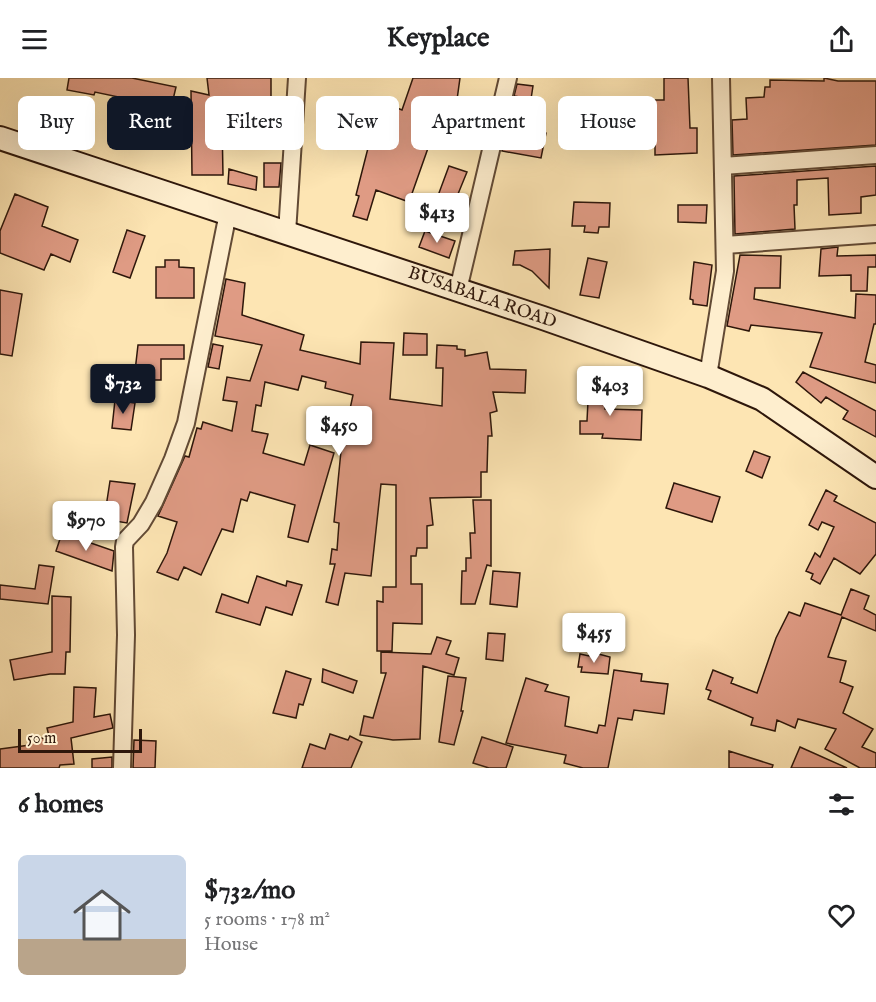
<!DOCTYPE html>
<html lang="en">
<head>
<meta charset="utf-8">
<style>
  :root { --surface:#fff; --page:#f6f6f6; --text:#202124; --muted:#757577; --line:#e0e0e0; --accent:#111827 }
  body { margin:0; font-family:"IM FELL English",serif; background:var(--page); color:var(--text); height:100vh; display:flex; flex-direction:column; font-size:22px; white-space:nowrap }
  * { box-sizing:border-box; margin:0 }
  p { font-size:20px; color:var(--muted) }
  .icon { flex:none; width:33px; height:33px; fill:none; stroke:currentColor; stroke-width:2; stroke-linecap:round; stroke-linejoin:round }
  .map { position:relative; height:690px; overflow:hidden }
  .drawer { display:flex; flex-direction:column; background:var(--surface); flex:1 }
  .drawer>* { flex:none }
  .top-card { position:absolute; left:18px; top:18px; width:840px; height:54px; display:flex; gap:12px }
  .scale { position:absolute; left:18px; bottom:15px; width:124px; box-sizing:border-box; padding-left:6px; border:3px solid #2e170b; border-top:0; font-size:16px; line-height:21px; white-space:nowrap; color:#2e170b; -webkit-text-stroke:4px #feeece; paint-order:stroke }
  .price { position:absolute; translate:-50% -51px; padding:0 14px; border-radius:6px; background:#fff; color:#222; font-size:20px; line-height:39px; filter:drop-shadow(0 2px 3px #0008) }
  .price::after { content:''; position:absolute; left:50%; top:36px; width:18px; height:14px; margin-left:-9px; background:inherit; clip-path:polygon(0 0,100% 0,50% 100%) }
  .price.selected { background:var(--accent); color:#fff }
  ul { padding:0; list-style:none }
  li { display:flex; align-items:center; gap:18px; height:150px; padding:0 18px }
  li+li { border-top:2px solid var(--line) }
  li span { display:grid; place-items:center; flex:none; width:168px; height:120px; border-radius:9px; color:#555 }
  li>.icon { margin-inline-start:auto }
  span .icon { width:72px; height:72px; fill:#fffc; stroke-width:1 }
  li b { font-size:26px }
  h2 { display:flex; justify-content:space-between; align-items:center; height:72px; padding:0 18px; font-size:26px }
  .chip { padding:0 21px; border-radius:9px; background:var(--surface); box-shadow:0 6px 24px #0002; font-size:21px; line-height:54px }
  .chip.selected { background:var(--accent); color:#fff }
  header { display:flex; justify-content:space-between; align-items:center; height:78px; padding:0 18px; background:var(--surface); font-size:27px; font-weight:700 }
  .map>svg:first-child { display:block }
  .building { fill:#df9b84; stroke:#2e170b; stroke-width:1.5 }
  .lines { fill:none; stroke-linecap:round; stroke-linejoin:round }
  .street-casing { stroke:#624a35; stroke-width:20 }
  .secondary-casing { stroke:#2e170b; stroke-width:26 }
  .street { stroke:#feeece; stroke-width:16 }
  .secondary { stroke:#feeece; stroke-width:22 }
  .labels { text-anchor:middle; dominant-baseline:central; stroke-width:4.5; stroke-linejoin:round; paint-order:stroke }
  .street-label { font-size:18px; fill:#2e170b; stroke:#feeece }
</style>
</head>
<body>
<header><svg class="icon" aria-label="menu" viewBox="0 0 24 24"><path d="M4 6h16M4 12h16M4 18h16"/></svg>Keyplace<svg class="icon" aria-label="share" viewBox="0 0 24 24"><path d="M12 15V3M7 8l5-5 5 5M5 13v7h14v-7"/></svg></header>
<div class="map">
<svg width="876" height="690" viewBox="0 0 876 690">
  <rect width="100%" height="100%" fill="#fde5b3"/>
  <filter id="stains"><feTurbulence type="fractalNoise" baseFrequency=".00333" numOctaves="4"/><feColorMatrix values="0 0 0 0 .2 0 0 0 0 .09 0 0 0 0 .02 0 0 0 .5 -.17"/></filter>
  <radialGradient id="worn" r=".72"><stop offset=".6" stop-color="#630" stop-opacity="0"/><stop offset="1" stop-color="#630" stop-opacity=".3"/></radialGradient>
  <path class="building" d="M69,0H132L176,9L171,30L95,14L94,17L67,12Z
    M207,0H271V43H257V35L222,44L223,97H192L191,13L209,17Z
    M413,0H460L456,29L468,32L460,63L433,56L409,124L376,112L367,142L353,138L359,118L356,117L380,23L402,32Z
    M664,0H688L690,50H697V75L655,77V50H649L648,22H664Z
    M824,0L838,3H876V67L733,77L732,42L747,41L746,20L764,19L765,9H770V2L824,3Z
    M517,6L533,8L531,21L514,18Z
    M582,20H602V37H582Z
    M507,49L546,55L541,80L502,73Z
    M264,85H281L279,109H264Z
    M449,88L467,94L458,116L468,120L462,134L436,123Z
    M876,88V117L861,119V135L829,137L828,100L797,102V127H794L795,151L735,156L734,98Z
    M229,91L257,99L256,112L228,106Z
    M15,116L48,129L42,148L78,162L70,184L51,176L44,192L0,175V153Z
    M574,124L610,125L609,149H599L598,155L584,154L585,148H572Z
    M678,127H707L706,145L678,144Z
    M127,152L145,158L130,200L113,194Z
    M425,153L455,163L449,180L419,169Z
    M838,169L837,178L876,177V189H868L867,213H851V197L819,198L821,171Z
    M550,171L549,210L532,193L520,187H513L515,173Z
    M740,177L781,178L780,210H755L754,221L855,240L856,216L876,217V246H874L865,284L876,287V305L810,289L822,255L751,247L749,253L727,248Z
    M588,180L607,184L599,220L580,217Z
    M165,182H179V189L194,190V220H156V189H165Z
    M694,184L712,187L707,228L693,226V222L690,221Z
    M226,201L245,205L242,237L304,257L300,272L360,286L361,264L394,265L390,321L442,328L443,290H436L437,267L457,268V271L465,272V278L487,274L490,291L526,292L525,315L493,314L497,333L490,335L492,358H488L487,394H481V419L430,420L433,447L427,448V470H417L416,478H411V506H422V546L393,545L392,573H377V523L383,524V509H396V407L381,406L371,498L345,495L338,527L326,524L335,486H330L332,471L337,472L339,445L334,444L341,373L353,317L325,310L326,304L302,298L298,312L265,304L261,328L256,327L252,353L268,356L263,375L304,387L310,367L334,375L308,464L288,459L295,427L250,414L247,423L241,421L233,454L222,451L201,497L184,489L178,502L157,494L167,475L177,444L158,438L185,378L189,379L197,350L201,351L203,344L232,353L237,324L223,322L227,299L250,303L262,267L215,258Z
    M0,212L22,216L12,278L0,276Z
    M404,255L427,256V277H403Z
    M213,266L223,268L219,291L208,289Z
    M138,267H184V281H161V302H134Z
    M803,294L876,333V359L843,341L848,333L826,319L821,325L796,304Z
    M589,303L607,304L605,331L642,332L641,362L602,360L603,356H580V343H587Z
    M115,322L135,325L131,352L112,350Z
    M754,373L770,379L762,400L746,393Z
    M110,403L135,406L127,445L84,438L86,426L106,429Z
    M674,405L720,419L712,444L666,430Z
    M826,412L837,418L834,423L876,445V476L860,496L834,480L820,506L811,501L813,496L806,493L815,475L820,479L834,449L822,444L818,452L809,447Z
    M473,422H491V488L487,487L475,526H461L462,493H466V480H471L470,455H475Z
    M62,455L114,473L112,493L56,473Z
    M39,487L54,489L48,526L0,521V507L35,511Z
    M493,493L520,495L517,529L490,526Z
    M257,498L286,508L287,503L302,507L292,537L266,529L260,547L216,534L222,516L248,525Z
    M851,511L869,518L864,531L876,537V553L842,539L828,579L846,583L840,604L853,609L843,635L873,651L862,669L876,675V690H860L825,671L836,651L798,641L795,650L777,642L775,653L751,647L753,640L708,621L711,613L706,611L713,592L733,600L731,605L757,615L776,560L789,534L800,538L805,525L841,537Z
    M52,518L71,519L70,574H66L65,596H50L14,602L10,582L52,574Z
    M488,555L505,556L503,583L486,581Z
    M437,559L451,563L446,576L459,580L454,597L423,588L420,661L393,662L360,657L364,638L373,640L386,595H381V574L431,576Z
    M591,574L610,579L608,596L581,594L582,589H578L580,576L589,578Z
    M323,591L357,603L353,615L322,604Z
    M614,592L642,596L641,603L668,606L664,636L634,632L632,642L618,640L608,690H583L564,685L566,677L506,665L526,600L548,607L545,613L569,619L565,648L597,655L599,647L605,648Z
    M286,593L311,601L303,627L299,626L296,640L273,635Z
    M448,598L466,600L461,633H463L454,667L439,664Z
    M74,609L96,610L94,639L110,636L113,650L71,660L74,686L60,687L59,690H0V671L30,667L32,658L50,662L47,650L73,644Z
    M330,656L348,662L350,658L362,664L351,690H302L310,666L325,671Z
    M482,659L513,669L506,690H489L473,685Z
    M134,662L156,663L155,690H133Z
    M800,669L847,690H791Z
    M729,673L773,687L772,690H729Z
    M112,679V690H92V681Z"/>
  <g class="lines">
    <defs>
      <path id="street" d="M723,88L876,77
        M287,155L297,0
        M725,167L876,156
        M458,212L508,0
        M708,298L725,193L721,0
        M122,690L126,557L124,469L125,463L141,446L154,424L173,381L186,345L228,135"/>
      <path id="secondary" d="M0,60L543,240L708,298L762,321L876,399"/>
    </defs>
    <use href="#street" class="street-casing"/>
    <use href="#secondary" class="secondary-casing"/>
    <use href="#street" class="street"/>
    <use href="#secondary" class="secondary"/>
  </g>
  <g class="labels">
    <g class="street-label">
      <text transform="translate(482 220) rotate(19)">BUSABALA ROAD</text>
    </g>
  </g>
  <rect width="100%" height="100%" filter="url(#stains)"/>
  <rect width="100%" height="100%" fill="url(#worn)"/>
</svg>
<div class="scale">50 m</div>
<b class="price" style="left:437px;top:166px">$413</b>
<b class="price selected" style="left:123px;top:337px">$732</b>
<b class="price" style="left:610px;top:339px">$403</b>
<b class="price" style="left:339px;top:379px">$450</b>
<b class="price" style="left:86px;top:474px">$970</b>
<b class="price" style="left:594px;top:586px">$455</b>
<div class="top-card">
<a class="chip">Buy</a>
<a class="chip selected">Rent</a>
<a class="chip">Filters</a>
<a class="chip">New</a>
<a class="chip">Apartment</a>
<a class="chip">House</a>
</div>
</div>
<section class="drawer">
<h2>6 homes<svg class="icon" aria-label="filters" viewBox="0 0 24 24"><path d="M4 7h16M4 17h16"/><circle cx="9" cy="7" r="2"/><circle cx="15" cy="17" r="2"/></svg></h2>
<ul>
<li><span style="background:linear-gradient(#c9d6e8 70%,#b9a48a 0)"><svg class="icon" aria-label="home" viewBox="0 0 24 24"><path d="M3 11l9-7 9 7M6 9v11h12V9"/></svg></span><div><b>$732/mo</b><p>5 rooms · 178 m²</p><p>House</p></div><svg class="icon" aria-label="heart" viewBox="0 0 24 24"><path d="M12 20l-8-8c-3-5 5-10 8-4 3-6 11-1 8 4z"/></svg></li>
</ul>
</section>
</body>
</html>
